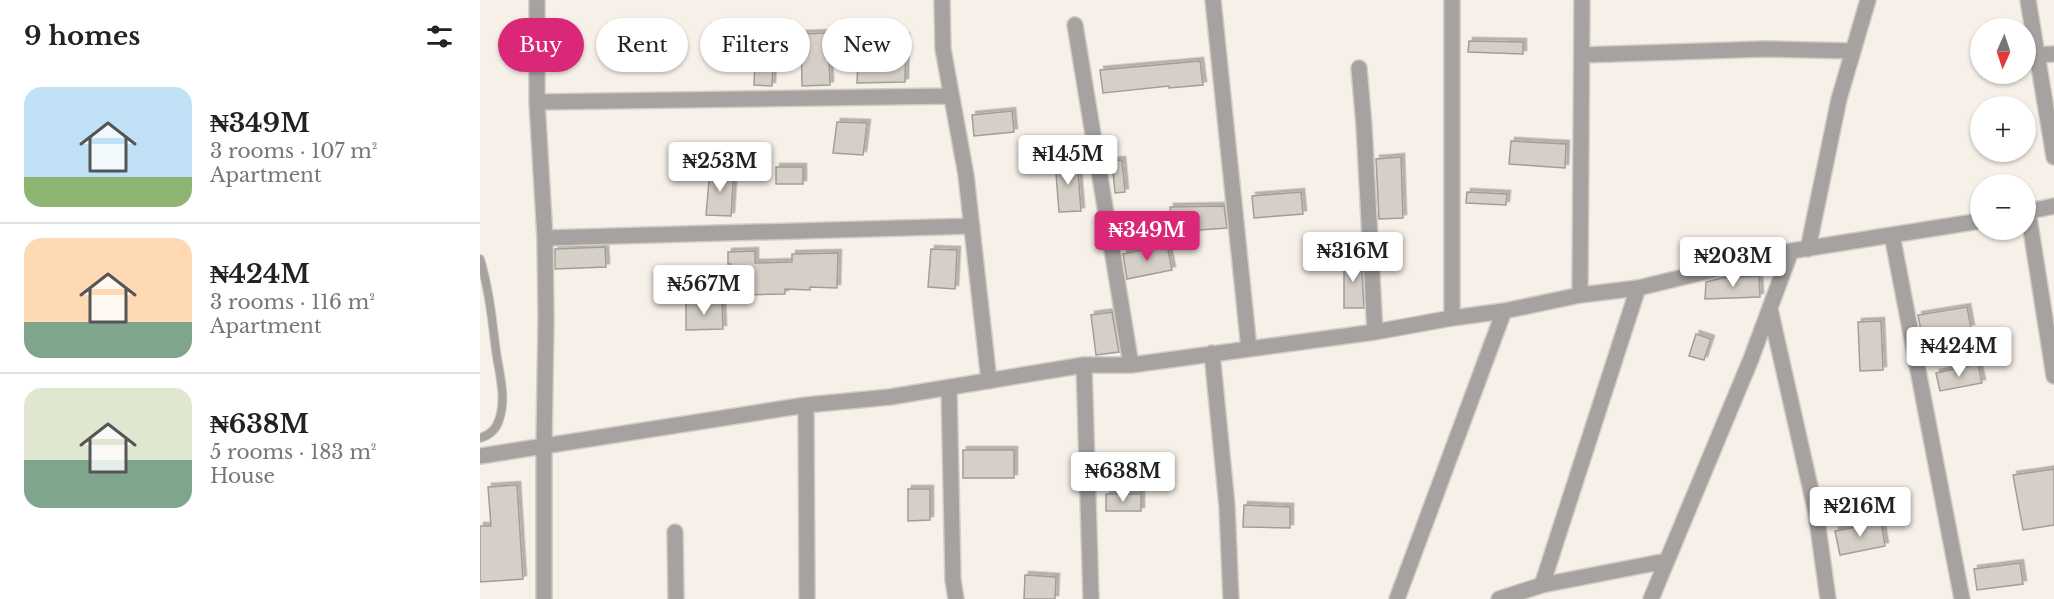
<!DOCTYPE html>
<html lang="en">
<head>
<meta charset="utf-8">
<style>
  :root { --surface:#fff; --page:#f6f6f6; --text:#222; --muted:#767676; --line:#e0e0e0; --accent:#db2777 }
  body { margin:0; font-family:"Libre Baskerville",serif; background:var(--page); color:var(--text); height:100vh; display:flex; flex-direction:column; font-size:22px; white-space:nowrap }
  * { box-sizing:border-box; margin:0 }
  p { font-size:20px; color:var(--muted) }
  .icon { flex:none; width:33px; height:33px; fill:none; stroke:currentColor; stroke-width:2; stroke-linecap:round; stroke-linejoin:round }
  .map { position:relative; flex:1; overflow:hidden }
  .side { display:flex; flex-direction:column; background:var(--surface); width:480px }
  .side>* { flex:none }
  .top-card { position:absolute; left:18px; top:18px; width:570px; height:54px; display:flex; gap:12px }
  .needle { width:39px; rotate:183deg }
  .controls { position:absolute; left:1490px; top:18px; display:grid; gap:12px }
  .controls a { display:grid; place-items:center; width:66px; height:66px; border-radius:50%; background:var(--surface); box-shadow:0 2px 4px #0004; font-size:30px }
  .price { position:absolute; translate:-50% -51px; padding:0 14px; border-radius:6px; background:#fff; color:#222; font-size:20px; line-height:39px; filter:drop-shadow(0 2px 3px #0008) }
  .price::after { content:''; position:absolute; left:50%; top:36px; width:18px; height:14px; margin-left:-9px; background:inherit; clip-path:polygon(0 0,100% 0,50% 100%) }
  .price.selected { background:var(--accent); color:#fff }
  ul { padding:0; list-style:none }
  li { display:flex; align-items:center; gap:18px; height:150px; padding:0 24px }
  li+li { border-top:2px solid var(--line) }
  li span { display:grid; place-items:center; flex:none; width:168px; height:120px; border-radius:18px; color:#555 }
  li>.icon { margin-inline-start:auto }
  span .icon { width:72px; height:72px; fill:#fffc; stroke-width:1 }
  li b { font-size:26px }
  h2 { display:flex; justify-content:space-between; align-items:center; height:72px; padding:0 24px; font-size:26px }
  .tag { padding:0 21px; border-radius:27px; background:var(--surface); box-shadow:0 2px 4px #0004; font-size:21px; line-height:54px }
  .tag.selected { background:var(--accent); color:#fff }
  main { display:flex; flex:1; min-height:0 }
  .map>svg:first-child { display:block }
  .building { fill:#d5cfc8; stroke:#a39d97; stroke-width:1.5; filter:url(#shadow) }
  .lines { fill:none; stroke-linecap:round; stroke-linejoin:round }
  .service-casing { stroke:#d3cdc6; stroke-width:10 }
  .minor-casing { stroke:#d3cdc6; stroke-width:18 }
  .service { stroke:#a5a2a0; stroke-width:8 }
  .minor { stroke:#a5a2a0; stroke-width:15 }
</style>
</head>
<body>
<main>
<section class="side">
<h2>9 homes<svg class="icon" aria-label="filters" viewBox="0 0 24 24"><path d="M4 7h16M4 17h16"/><circle cx="9" cy="7" r="2"/><circle cx="15" cy="17" r="2"/></svg></h2>
<ul>
<li><span style="background:linear-gradient(#bfe0f5 75%,#8fb573 0)"><svg class="icon" aria-label="home" viewBox="0 0 24 24"><path d="M3 11l9-7 9 7M6 9v11h12V9"/></svg></span><div><b>₦349M</b><p>3 rooms · 107 m²</p><p>Apartment</p></div></li>
<li><span style="background:linear-gradient(#ffd9b3 70%,#7fa58c 0)"><svg class="icon" aria-label="home" viewBox="0 0 24 24"><path d="M3 11l9-7 9 7M6 9v11h12V9"/></svg></span><div><b>₦424M</b><p>3 rooms · 116 m²</p><p>Apartment</p></div></li>
<li><span style="background:linear-gradient(#dfe7d0 60%,#7fa58c 0)"><svg class="icon" aria-label="home" viewBox="0 0 24 24"><path d="M3 11l9-7 9 7M6 9v11h12V9"/></svg></span><div><b>₦638M</b><p>5 rooms · 183 m²</p><p>House</p></div></li>
</ul>
</section>
<div class="map">
<svg width="1574" height="599" viewBox="0 0 1574 599">
  <defs>
    <filter id="shadow"><feDropShadow dx="3.5" dy="-3.5" stdDeviation="0" flood-color="#0004"/></filter>
  </defs>
  <rect width="100%" height="100%" fill="#f7f0e9"/>
  <path class="building" d="M348,33L350,85L322,86L321,34Z
    M379,33L426,37L425,82L377,83Z
    M276,37L294,38L292,86L274,85Z
    M989,41L1043,42V54L988,52Z
    M720,61L723,85L689,88V86L623,93L620,70Z
    M532,111L534,132L494,136L492,115Z
    M357,122L387,123L383,155L353,153Z
    M1031,141L1086,144L1085,168L1029,164Z
    M921,157L923,218L899,219L896,159Z
    M597,159L601,211L579,212L575,161Z
    M642,160L645,192L635,193L632,161Z
    M296,167H323V184H296Z
    M230,169L254,170L251,216L226,215Z
    M821,192L823,214L774,218L772,196Z
    M987,192L1027,194L1026,205L986,203Z
    M744,206L747,228L693,232L690,207Z
    M687,245L692,270L647,279L643,254Z
    M125,247L126,267L75,269V249Z
    M451,249L477,250L475,289L448,287Z
    M275,251V263L312,262V254L358,253L357,288L330,287V290L305,289V294L252,295L251,264H248V252Z
    M864,257H881L884,308H864Z
    M1279,276L1280,297L1225,299L1226,282L1242,278Z
    M242,301L243,329L206,330V302Z
    M1487,307L1491,328L1442,336L1438,315Z
    M632,312L639,352L616,355L611,315Z
    M1401,321L1403,370L1380,371L1378,322Z
    M1216,334L1231,339L1224,360L1209,356Z
    M1498,364L1502,383L1460,391L1456,373Z
    M483,450H534V478H483Z
    M1574,469V525L1543,530L1533,475Z
    M37,485L43,579L0,582V526H11L8,487Z
    M428,489H450V520L428,521Z
    M626,494H661V511H626Z
    M764,505L810,507V528L763,527Z
    M1401,522L1405,546L1360,555L1355,531Z
    M1540,563L1543,584L1497,590L1494,569Z
    M545,575L576,577L575,599H544Z"/>
  <g class="lines">
    <defs>
      <path id="service" d="M0,259C9,289 12,319 16,351C19,373 27,398 19,420C16,430 10,435 0,438"/>
      <path id="minor" d="M57,0V102L65,238L66,320L64,446V599
        M462,0L463,49L486,175L509,381
        M733,0L769,349
        M972,0V318
        M1548,0L1574,157
        M595,25L651,365
        M1102,55L1285,49L1373,51
        M1557,55L1574,54
        M879,68L884,126L895,332
        M57,102L471,96
        M1548,211L1574,376
        M1545,212L1574,206
        M1412,235L1482,599
        M65,238L492,226
        M1328,249L1359,99L1388,0
        M1100,295L1102,0
        M1290,309L1336,513L1348,599
        M732,353L747,506L751,599
        M604,365L611,599
        M469,387L473,580L476,599
        M326,405L327,599
        M0,456L326,405L410,397L604,365H651L895,332L972,318L1024,311L1100,295L1158,288L1311,251L1500,221
        M195,532L196,599
        M1062,585L1158,288
        M917,599L1024,311
        M1019,599L1062,585L1186,561
        M1171,599L1271,359L1311,251"/>
    </defs>
    <use href="#service" class="service-casing"/>
    <use href="#minor" class="minor-casing"/>
    <use href="#service" class="service"/>
    <use href="#minor" class="minor"/>
  </g>
</svg>
<div class="controls">
<a><svg class="needle" viewBox="-14 -14 28 28"><path d="M0-13l5 13h-10z" fill="#e53935"/><path d="M0 13l5-13h-10z" fill="#767676"/></svg></a>
<a>+</a>
<a>−</a>
</div>
<b class="price" style="left:588px;top:186px">₦145M</b>
<b class="price" style="left:240px;top:193px">₦253M</b>
<b class="price selected" style="left:667px;top:262px">₦349M</b>
<b class="price" style="left:873px;top:283px">₦316M</b>
<b class="price" style="left:1253px;top:288px">₦203M</b>
<b class="price" style="left:224px;top:316px">₦567M</b>
<b class="price" style="left:1479px;top:378px">₦424M</b>
<b class="price" style="left:643px;top:503px">₦638M</b>
<b class="price" style="left:1380px;top:538px">₦216M</b>
<div class="top-card">
<a class="tag selected">Buy</a>
<a class="tag">Rent</a>
<a class="tag">Filters</a>
<a class="tag">New</a>
</div>
</div>
</main>
</body>
</html>
